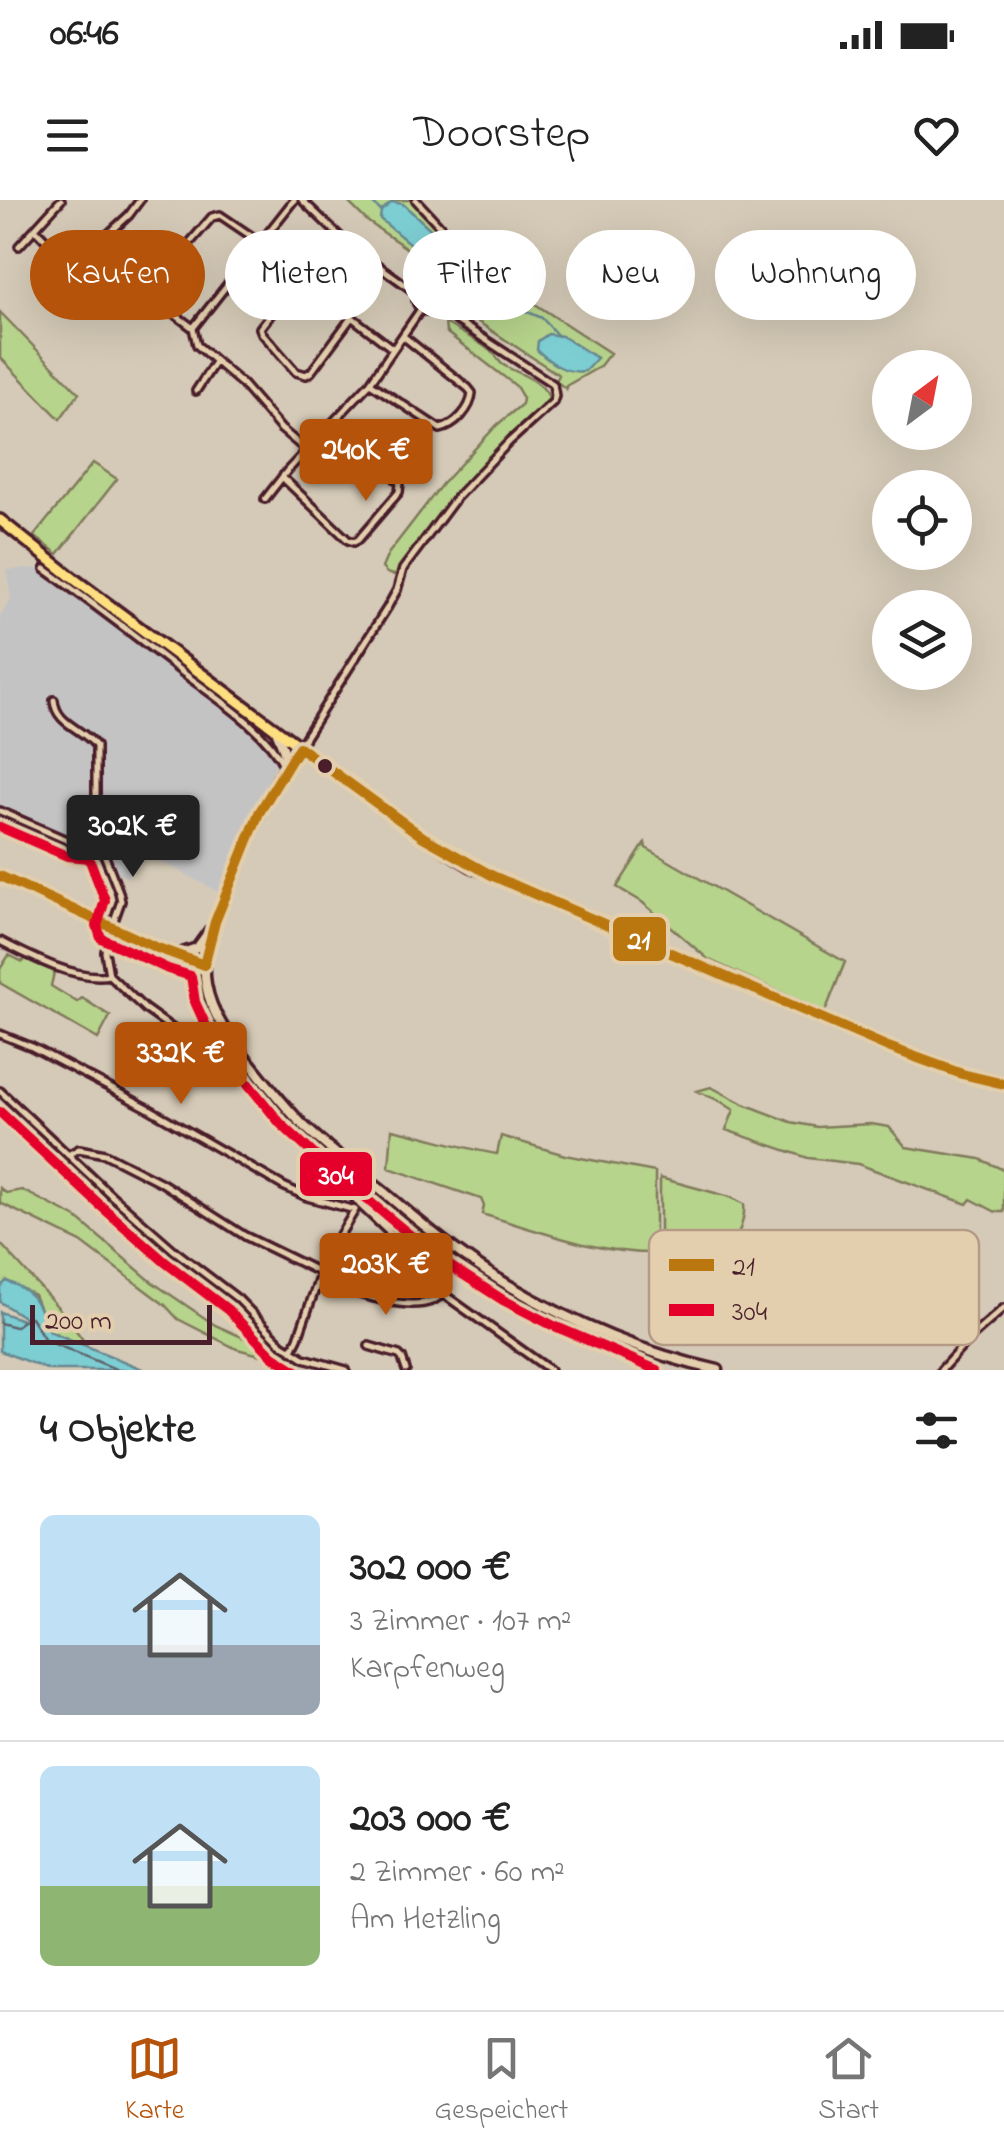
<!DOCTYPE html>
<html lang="de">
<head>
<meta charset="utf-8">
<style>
  :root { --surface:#fff; --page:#f2f2f2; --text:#222; --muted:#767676; --line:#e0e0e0; --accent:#b45309 }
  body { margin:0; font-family:"Indie Flower",sans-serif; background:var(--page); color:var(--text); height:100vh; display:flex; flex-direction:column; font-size:38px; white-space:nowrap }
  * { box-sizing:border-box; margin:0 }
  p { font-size:32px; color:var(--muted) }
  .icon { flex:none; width:55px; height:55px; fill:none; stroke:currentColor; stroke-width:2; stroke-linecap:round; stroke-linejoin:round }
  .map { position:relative; height:1170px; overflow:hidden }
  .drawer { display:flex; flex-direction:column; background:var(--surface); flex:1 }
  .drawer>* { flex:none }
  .hud { position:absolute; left:30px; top:30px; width:945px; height:90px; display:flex; gap:20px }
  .needle { width:65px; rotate:32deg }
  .buttons { position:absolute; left:872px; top:150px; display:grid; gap:20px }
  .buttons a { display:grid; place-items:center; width:100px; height:100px; border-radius:50%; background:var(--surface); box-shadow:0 10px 40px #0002; font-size:50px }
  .scale { position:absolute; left:30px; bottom:25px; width:182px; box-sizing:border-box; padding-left:10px; border:5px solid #4a1f2b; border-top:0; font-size:28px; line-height:35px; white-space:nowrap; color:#4a1f2b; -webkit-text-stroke:8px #e3cfad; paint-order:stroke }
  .price { position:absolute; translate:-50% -85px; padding:0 22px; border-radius:10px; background:var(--accent); color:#fff; font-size:32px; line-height:65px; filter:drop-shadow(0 2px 5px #0008) }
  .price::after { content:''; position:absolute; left:50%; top:60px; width:30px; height:22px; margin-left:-15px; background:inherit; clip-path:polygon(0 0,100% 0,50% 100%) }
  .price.on { background:#222; color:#fff }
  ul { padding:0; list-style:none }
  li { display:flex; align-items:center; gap:30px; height:250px; padding:0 40px }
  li+li { border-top:2px solid var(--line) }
  li span { display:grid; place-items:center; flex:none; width:280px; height:200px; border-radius:15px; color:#555 }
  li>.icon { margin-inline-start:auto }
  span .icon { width:120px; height:120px; fill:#fffc; stroke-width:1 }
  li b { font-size:42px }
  h2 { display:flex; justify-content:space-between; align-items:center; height:120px; padding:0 40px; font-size:42px }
  .pill { padding:0 35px; border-radius:45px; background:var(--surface); box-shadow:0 10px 40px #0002; font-size:35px; line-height:90px }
  .pill.on { background:var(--accent); color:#fff }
  .status { display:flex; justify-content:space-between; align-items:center; height:70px; padding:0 50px; background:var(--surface); direction:ltr }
  .status svg { height:28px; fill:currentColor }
  header { display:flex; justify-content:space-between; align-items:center; height:130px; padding:0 40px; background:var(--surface); font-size:45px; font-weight:600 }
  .tabs { display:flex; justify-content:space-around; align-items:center; height:140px; border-top:2px solid var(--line); background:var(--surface); font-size:28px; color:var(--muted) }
  .tabs a { display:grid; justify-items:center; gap:5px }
  .tabs .on { color:var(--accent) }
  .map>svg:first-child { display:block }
  .built { fill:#c4c3c4 }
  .green { fill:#b7d48c; stroke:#807a5c; stroke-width:2.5 }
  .water { fill:#7cced3; stroke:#688890; stroke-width:2.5 }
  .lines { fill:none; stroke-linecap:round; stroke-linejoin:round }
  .shore { stroke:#5e656e; stroke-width:2.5 }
  .stream { stroke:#688890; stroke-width:2.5 }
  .street-casing { stroke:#4a1f2b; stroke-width:12 }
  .secondary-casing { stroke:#4a1f2b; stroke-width:15 }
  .primary-casing { stroke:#4a1f2b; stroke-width:16 }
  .street { stroke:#e3cfad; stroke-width:5 }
  .secondary { stroke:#e3cfad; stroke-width:8 }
  .primary { stroke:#fddf80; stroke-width:9 }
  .bus-1-casing { stroke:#e3cfad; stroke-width:18 }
  .bus-2-casing { stroke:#e3cfad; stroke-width:18 }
  .bus-1 { stroke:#ba770f; stroke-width:10 }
  .bus-2 { stroke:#e4002b; stroke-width:10 }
  .bus-dot { fill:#4a1f2b; stroke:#e3cfad; stroke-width:4 }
  .key { fill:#e3cfad; stroke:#b59a86; stroke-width:2.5 }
  .key-label { font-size:28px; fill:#4a1f2b }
  .line-badge { stroke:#e3cfad; stroke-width:4 }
  .badge-label { font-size:28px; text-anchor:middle; font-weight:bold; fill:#fff }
</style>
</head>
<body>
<div class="status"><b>06:46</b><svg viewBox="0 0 49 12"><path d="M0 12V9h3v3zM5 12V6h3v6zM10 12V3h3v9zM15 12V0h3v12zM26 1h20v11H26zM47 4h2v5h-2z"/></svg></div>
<header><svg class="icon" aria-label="menu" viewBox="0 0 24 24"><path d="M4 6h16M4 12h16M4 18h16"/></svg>Doorstep<svg class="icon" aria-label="heart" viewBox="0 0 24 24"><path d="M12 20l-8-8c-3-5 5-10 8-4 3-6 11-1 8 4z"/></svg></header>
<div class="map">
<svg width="1004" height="1170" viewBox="0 0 1004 1170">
  <rect width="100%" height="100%" fill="#d5cab7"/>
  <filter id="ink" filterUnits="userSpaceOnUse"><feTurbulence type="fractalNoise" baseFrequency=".01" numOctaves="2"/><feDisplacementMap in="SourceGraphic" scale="20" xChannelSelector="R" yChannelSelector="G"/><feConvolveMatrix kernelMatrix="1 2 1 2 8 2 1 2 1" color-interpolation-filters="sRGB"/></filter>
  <g filter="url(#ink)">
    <path class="built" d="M30,368L45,369L138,438L264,537L279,557L244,631L220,693L140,650L127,678L109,668L96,644H84L56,636L0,611V416L11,398L6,370Z"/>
    <path class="green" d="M346,0H412L456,46L457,52L441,72L367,21Z
      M467,51L475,59L526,98L610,153L599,167L566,186V189L556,181L559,175L454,106L450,102L447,88L467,57L465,54Z
      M0,112L79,193L60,219L0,157Z
      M445,123C460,132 480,141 493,153C497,156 498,161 502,164C516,174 545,179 550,201L463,286L433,324L399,374C390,376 387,374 382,368L388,354L442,284L497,225L522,204L523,198L516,186L446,132Z
      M93,263L117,279L58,354L34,336Z
      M645,643L646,648L845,762L825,812L709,760L642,702L617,687Z
      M9,755L23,762L26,757L55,768L51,786L77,802L82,798L110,816L98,839L0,783V769Z
      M711,887L744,904L791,922L817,927L871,924L889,927L906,947L980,959L1004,970V1012H996L971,999L967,1004L858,964L808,958L726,930L734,910L720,901L697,891Z
      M392,929C427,936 461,948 497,954L501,936L565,955L655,972V1042L656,1048L661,1053C600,1055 540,1031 482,1014L484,1006L481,999L389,968Z
      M660,978L730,997L744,1004C746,1019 737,1038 730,1051L718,1049L668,1050L660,1043Z
      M0,988L6,993L22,990L77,1018L152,1082L215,1125L266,1148L283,1149L293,1156L287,1162L237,1149L178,1119L165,1105L81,1042L0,1003Z
      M0,1043L65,1115L88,1147L49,1131L34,1095L7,1081L0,1088Z"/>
    <path class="water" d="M392,2L403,4L448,45L447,51L438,63L428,59L380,19L381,11Z
      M548,134L562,136L597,158L585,171C565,174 551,163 537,150L538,141Z
      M6,1081C37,1092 37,1103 49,1131L145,1170H49L0,1151V1112L25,1121V1118L0,1102V1088Z"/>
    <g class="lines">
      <path class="shore" d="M0,1123L15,1127L27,1118L31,1117L45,1140L118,1170"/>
      <path class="stream" d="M369,0L381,11
        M468,68L487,84L501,91L514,106L542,118L558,136"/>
      <defs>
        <path id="street" d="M294,0L193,128L197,145L242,184L281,229L306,250
          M302,0L348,44L418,94
          M416,0L460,48L461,52L435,90
          M35,29L65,60L79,61L129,15L140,0
          M19,46L61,0
          M300,77L260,128L262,133L296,172L306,175L311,172L351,118
          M416 99a12 12 0 1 1 24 0a12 12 0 1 1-24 0Z
          M193,128L153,98L151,88L212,17L220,15L260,42L300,77L393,149
          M370,183L440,229C455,226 471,209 472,193L468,188L403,136
          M196,191L215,162
          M282,277L348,340L354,342L358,340L399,292L400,283L336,219
          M265,299L287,271L370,183L421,109
          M45,369C91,402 137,437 182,472C216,498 265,528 284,566
          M54,500C56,525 83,528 96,546V644L102,649L119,692L121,701L107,740L105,752L109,775L145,809L173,829L199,843L247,880L283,926L326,963L360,1005L396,1039L442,1093L550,1170
          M299,547L387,408L397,390L403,369L456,298L509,242L553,202L555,196L553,184L437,108
          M0,611L71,642L96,644
          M0,741C29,756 77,781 109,775
          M0,834L32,847L146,907L283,986L307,997L355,1010
          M0,891L111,995L175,1051L238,1099L282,1144L304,1158L346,1170
          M68,955L79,949L105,954L162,983L245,1036L321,1073
          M319,1080C345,1090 423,1120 442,1093
          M369,1146L399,1155L402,1158L406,1170
          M292,1150L298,1138L326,1058L355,1010
          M941,1170L971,1137L1004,1108"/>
        <path id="secondary" d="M275,528L283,548L287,565
          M299,547C268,587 251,635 232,682C219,715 200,748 206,784C211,815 230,839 250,863C267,884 284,906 304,926C330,950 358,972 386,994C425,1027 464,1059 508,1085C572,1123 645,1154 718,1170
          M0,676L155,747L204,765
          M179,754L197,748L210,730"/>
        <path id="primary" d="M0,320L74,379L351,585L423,637L471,666L888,847L962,874L1004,884"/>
      </defs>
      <use href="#street" class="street-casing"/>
      <use href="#secondary" class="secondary-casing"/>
      <use href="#primary" class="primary-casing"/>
      <use href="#street" class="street"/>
      <use href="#secondary" class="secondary"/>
      <use href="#primary" class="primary"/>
      <defs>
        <path id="bus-1" d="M299,547L423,637L493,676L888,847L962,874L1004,884
          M0,676L155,747L204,765L215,722L259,613L299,547"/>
        <path id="bus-2" d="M0,627L67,656L89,658L105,700L97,726L101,738L168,769L191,776L195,802L213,841L280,923L323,963L439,1059L503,1100L552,1125L657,1170
          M0,912L101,1006L165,1062L228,1110L273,1156L295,1170"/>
      </defs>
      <use href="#bus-1" class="bus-1-casing"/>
      <use href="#bus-2" class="bus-2-casing"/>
      <use href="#bus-1" class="bus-1"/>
      <use href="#bus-2" class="bus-2"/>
    </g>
  </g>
  <circle class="bus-dot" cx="325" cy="566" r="9"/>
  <rect x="649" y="1030" width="330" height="115" rx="15" class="key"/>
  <rect x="669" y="1059" width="45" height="12" fill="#ba770f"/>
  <rect x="669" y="1104" width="45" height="12" fill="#e4002b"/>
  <g class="key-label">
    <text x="732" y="1075">21</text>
    <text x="732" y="1120">304</text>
  </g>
  <g class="line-badge">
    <rect x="611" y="715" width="57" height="48" rx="10" fill="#ba770f"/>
    <rect x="298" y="950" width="76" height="48" rx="10" fill="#e4002b"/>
  </g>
  <g class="badge-label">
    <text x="639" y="749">21</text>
    <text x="336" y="984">304</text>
  </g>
</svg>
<div class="buttons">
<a><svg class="needle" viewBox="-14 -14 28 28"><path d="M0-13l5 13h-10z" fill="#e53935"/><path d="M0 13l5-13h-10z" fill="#767676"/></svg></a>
<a><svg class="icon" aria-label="locate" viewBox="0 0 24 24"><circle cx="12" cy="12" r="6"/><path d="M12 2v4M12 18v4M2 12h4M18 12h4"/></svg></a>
<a><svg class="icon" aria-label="layers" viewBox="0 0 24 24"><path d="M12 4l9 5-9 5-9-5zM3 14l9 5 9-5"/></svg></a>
</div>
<div class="scale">200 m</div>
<b class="price" style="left:366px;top:304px">240K €</b>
<b class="price on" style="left:133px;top:680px">302K €</b>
<b class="price" style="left:181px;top:907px">332K €</b>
<b class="price" style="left:386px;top:1118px">203K €</b>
<div class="hud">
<a class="pill on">Kaufen</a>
<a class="pill">Mieten</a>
<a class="pill">Filter</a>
<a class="pill">Neu</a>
<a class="pill">Wohnung</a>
</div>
</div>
<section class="drawer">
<h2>4 Objekte<svg class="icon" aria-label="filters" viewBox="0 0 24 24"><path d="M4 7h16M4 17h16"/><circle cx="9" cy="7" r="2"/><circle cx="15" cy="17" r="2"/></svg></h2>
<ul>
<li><span style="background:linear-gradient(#bfe0f5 65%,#9aa5b1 0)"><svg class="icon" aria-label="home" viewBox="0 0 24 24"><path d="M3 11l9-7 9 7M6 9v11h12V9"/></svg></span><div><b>302 000 €</b><p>3 Zimmer · 107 m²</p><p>Karpfenweg</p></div></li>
<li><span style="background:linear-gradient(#bfe0f5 60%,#8fb573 0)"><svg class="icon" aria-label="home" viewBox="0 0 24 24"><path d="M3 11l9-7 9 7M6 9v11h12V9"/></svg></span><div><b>203 000 €</b><p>2 Zimmer · 60 m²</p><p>Am Hetzling</p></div></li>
</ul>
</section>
<nav class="tabs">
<a class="on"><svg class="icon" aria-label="map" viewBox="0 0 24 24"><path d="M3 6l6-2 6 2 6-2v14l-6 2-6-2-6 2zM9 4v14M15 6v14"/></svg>Karte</a>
<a><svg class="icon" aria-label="saved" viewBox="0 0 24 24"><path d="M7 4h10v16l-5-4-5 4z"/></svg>Gespeichert</a>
<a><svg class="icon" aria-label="home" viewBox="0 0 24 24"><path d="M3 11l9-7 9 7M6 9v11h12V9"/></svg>Start</a>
</nav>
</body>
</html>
